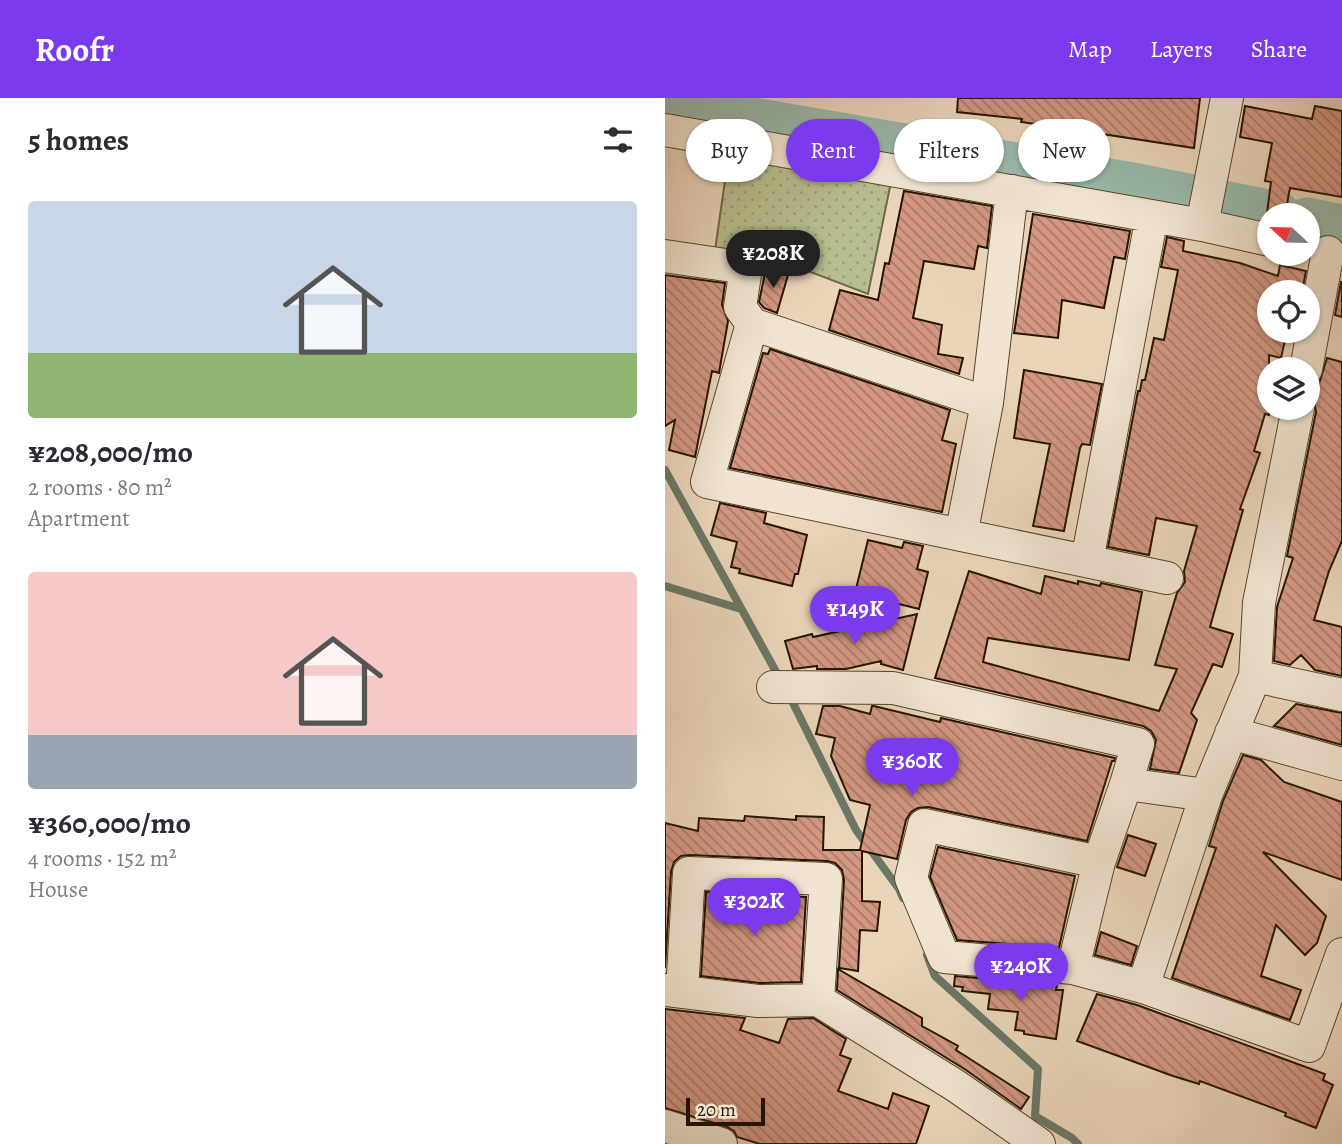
<!DOCTYPE html>
<html lang="en">
<head>
<meta charset="utf-8">
<style>
  :root { --surface:#fff; --page:#f7f7f7; --text:#2b2b33; --muted:#7c7c81; --accent:#7c3aed }
  body { margin:0; font-family:Alegreya,serif; background:var(--page); color:var(--text); height:100vh; display:flex; flex-direction:column; font-size:26px; white-space:nowrap }
  * { box-sizing:border-box; margin:0 }
  p { font-size:23px; color:var(--muted) }
  .icon { flex:none; width:38px; height:38px; fill:none; stroke:currentColor; stroke-width:2; stroke-linecap:round; stroke-linejoin:round }
  .map { position:relative; flex:1; overflow:hidden }
  .side { display:flex; flex-direction:column; background:var(--surface); width:665px }
  .side>* { flex:none }
  .hud { position:absolute; left:21px; top:21px; width:550px; height:63px; display:flex; gap:14px }
  .needle { width:46px; rotate:292deg }
  .buttons { position:absolute; left:592px; top:105px; display:grid; gap:14px }
  .buttons a { display:grid; place-items:center; width:63px; height:63px; border-radius:50%; background:var(--surface); box-shadow:0 2px 5px #0004; font-size:35px }
  .scale { position:absolute; left:21px; bottom:18px; width:79px; box-sizing:border-box; padding-left:7px; border:4px solid #281500; border-top:0; font-size:19px; line-height:24px; white-space:nowrap; color:#281500; -webkit-text-stroke:5px #f1e4d2; paint-order:stroke }
  .price { position:absolute; translate:-50% -60px; padding:0 16px; border-radius:24px; background:var(--accent); color:#fff; font-size:23px; line-height:46px; filter:drop-shadow(0 2px 4px #0008) }
  .price::after { content:''; position:absolute; left:50%; top:42px; width:21px; height:16px; margin-left:-10px; background:inherit; clip-path:polygon(0 0,100% 0,50% 100%) }
  .price.on { background:#222; color:#fff }
  ul { padding:0; list-style:none }
  li { display:grid; align-content:center; gap:14px; height:371px; padding:0 28px }
  li span { display:grid; place-items:center; height:217px; border-radius:7px; color:#555 }
  li>.icon { margin-inline-start:auto }
  span .icon { width:126px; height:126px; fill:#fffc; stroke-width:1 }
  li b { font-size:30px }
  h2 { display:flex; justify-content:space-between; align-items:center; height:84px; padding:0 28px; font-size:30px }
  .pill { padding:0 24px; border-radius:32px; background:var(--surface); box-shadow:0 2px 5px #0004; font-size:24px; line-height:63px }
  .pill.on { background:var(--accent); color:#fff }
  header { display:flex; align-items:center; gap:42px; box-sizing:border-box; height:98px; padding:0 35px; background:var(--accent); color:#fff }
  header strong { font-size:33px }
  nav { display:flex; gap:38px; margin-inline-start:auto; font-size:24px }
  main { display:flex; flex:1; min-height:0 }
  .map>svg:first-child { display:block }
  .park { fill:url(#park-dots); stroke:#706948; stroke-width:2 }
  .lines { fill:none; stroke-linecap:round; stroke-linejoin:round }
  .stream { stroke:#6b7767; stroke-width:8 }
  .river { stroke:#98b9ab; stroke-width:47 }
  .building { fill:url(#building-back-hatch); stroke:#281500; stroke-width:2 }
  .street-casing { stroke:#58452e; stroke-width:34 }
  .street { stroke:#f1e4d2; stroke-width:32 }
</style>
</head>
<body>
<header>
<strong>Roofr</strong>
<nav><a>Map</a><a>Layers</a><a>Share</a></nav>
</header>
<main>
<section class="side">
<h2>5 homes<svg class="icon" aria-label="filters" viewBox="0 0 24 24"><path d="M4 7h16M4 17h16"/><circle cx="9" cy="7" r="2"/><circle cx="15" cy="17" r="2"/></svg></h2>
<ul>
<li><span style="background:linear-gradient(#c9d6e8 70%,#8fb573 0)"><svg class="icon" aria-label="home" viewBox="0 0 24 24"><path d="M3 11l9-7 9 7M6 9v11h12V9"/></svg></span><div><b>¥208,000/mo</b><p>2 rooms · 80 m²</p><p>Apartment</p></div></li>
<li><span style="background:linear-gradient(#f6c9c9 75%,#9aa5b1 0)"><svg class="icon" aria-label="home" viewBox="0 0 24 24"><path d="M3 11l9-7 9 7M6 9v11h12V9"/></svg></span><div><b>¥360,000/mo</b><p>4 rooms · 152 m²</p><p>House</p></div></li>
</ul>
</section>
<div class="map">
<svg width="677" height="1046" viewBox="0 0 677 1046">
  <defs>
    <pattern id="park-dots" width="8" height="8" patternUnits="userSpaceOnUse" patternTransform="scale(1.75)"><rect width="8" height="8" fill="#b8bd8f"/><path d="M2 2h.1M6 6h.1" fill="none" stroke="#9ea27a" stroke-width="1.8" stroke-linecap="round"/></pattern>
    <pattern id="building-back-hatch" width="6" height="6" patternUnits="userSpaceOnUse" patternTransform="scale(1.75)"><rect width="6" height="6" fill="#d39782"/><path d="M-1 5l2 2M0 0l6 6M5-1l2 2" fill="none" stroke="#ab7a68"/></pattern>
  </defs>
  <rect width="100%" height="100%" fill="#ead5ba"/>
  <filter id="stains"><feTurbulence type="fractalNoise" baseFrequency=".00286" numOctaves="4"/><feColorMatrix values="0 0 0 0 .2 0 0 0 0 .09 0 0 0 0 .02 0 0 0 .5 -.17"/></filter>
  <radialGradient id="worn" r=".72"><stop offset=".6" stop-color="#630" stop-opacity="0"/><stop offset="1" stop-color="#630" stop-opacity=".3"/></radialGradient>
  <path class="park" d="M64,55L226,84L203,196L104,158L50,152Z"/>
  <g class="lines">
    <path class="stream" d="M0,372L115,581
      M0,488L76,511
      M123,595L191,732L234,791L238,800
      M262,857L270,878L373,971L370,1018L407,1040L413,1046"/>
    <path class="river" d="M0,8L473,89L613,117
      M642,123L677,130"/>
  </g>
  <path class="building" d="M293,0H535L529,50L437,36L436,41L400,36V30L356,24L357,21L292,14Z
    M580,8L647,21L650,8L677,13V99L625,90L620,117H604V123H601L606,84L600,83L607,45L575,39Z
    M239,93L327,108L322,150L313,148L309,171L259,163L248,220L277,227L273,256L298,260L294,276L164,232L175,192L213,202L220,165L224,166Z
    M368,116L465,133L460,161L449,159L439,210L397,202L393,240L349,235Z
    M502,139L519,143L518,153L575,165L613,178L615,167L641,173L637,194H604V233H622L616,260L604,257V317L600,316L589,353L595,355L575,411L578,412L545,529L568,536L557,569L548,566L526,615L532,622L514,675L485,671L491,642L486,633L478,628L270,580L304,473L376,496L380,478L413,486V483L435,488L436,485L477,494L464,562L323,540L318,564L494,613L512,571L490,567L512,495L520,484L519,473L532,428L491,420L484,457L443,449L473,293H475L477,282H480L489,240L499,242L513,172L496,169Z
    M101,170L123,177L112,215L99,210L94,204Z
    M0,177L60,185L57,207L63,223L54,275L47,273L30,359L4,352L10,322L0,328Z
    M676,184H677V219L670,217Z
    M105,251L285,312L277,342L291,346L277,414L65,370L98,255L103,256Z
    M662,260L677,264V443L664,473L649,522L677,529V578L650,572L636,557L625,567L609,563L612,509L628,460L622,458L651,314L649,302Z
    M359,272L437,286L425,347L417,346L415,350L399,433L368,428L385,346L349,340Z
    M55,405L101,415L99,425L142,437L133,476H130L127,488L74,475L75,471L66,469L72,444L46,437Z
    M203,442L237,450L239,444L258,448L252,471L263,474L254,511L190,495Z
    M252,516L238,572L216,566V563L181,571H152V568L128,571L120,543L147,536L148,539Z
    M631,606L677,615V647L609,628Z
    M158,608H175L205,616L207,608H209L275,624L276,620L450,660L449,663H447L422,743L263,709L253,710L246,714L241,722L232,761L197,753V803L215,804L212,833L195,832L193,873L174,870L179,782L177,772L170,765L162,763L25,757L16,758L9,764L6,774L0,870V725L33,733L34,720L79,723L80,718L131,722V718L159,719L158,752H195L205,707L185,702L166,658L170,640L151,636Z
    M578,657L596,662L619,684L677,704V782L598,754L661,818L652,845L640,857L611,827L596,878L636,892L625,922L507,880L551,750L544,748L558,703Z
    M463,737L491,746L480,778L452,769Z
    M273,749L410,778L394,850L292,842L265,779Z
    M41,794L141,799L136,884L94,885L36,878Z
    M436,834L472,848L466,867L430,857Z
    M173,871L257,920V928L293,948L291,952L364,999L356,1011L301,972L172,892Z
    M290,878L392,887L391,892H398L391,941L359,936V933L350,932L353,914L323,911L325,896L297,893L298,889L289,888Z
    M432,896L472,907L660,976L658,982L668,987L651,1030L620,1018L621,1015L535,983L534,986L508,978L412,943Z
    M0,911L80,920L75,932L114,945L123,921L148,920L181,941L175,957L186,961L173,993L223,1011L228,995L264,1008L251,1046H95L72,1039L69,1033L62,1029L0,1010Z"/>
  <g class="lines">
    <defs>
      <path id="street" d="M0,32L537,127L604,142
        M537,127L562,0
        M0,158L81,170L75,209L87,226L42,384L502,480
        M87,226L322,305L296,437
        M641,271L663,154
        M322,305L347,93
        M422,463L487,118
        M590,578L677,597
        M108,589L228,590L473,646L461,686L541,697
        M566,635L677,666
        M434,764L461,686
        M408,870L434,764L259,727L246,780L279,859L408,870L478,889L644,948L677,856
        M478,889L541,697L590,578L594,505L633,310
        M0,892L93,903L153,902L291,988L374,1046
        M17,894L24,775L161,781L153,902
        M0,1028L56,1046"/>
    </defs>
    <use href="#street" class="street-casing"/>
    <use href="#street" class="street"/>
  </g>
  <rect width="100%" height="100%" filter="url(#stains)"/>
  <rect width="100%" height="100%" fill="url(#worn)"/>
</svg>
<div class="buttons">
<a><svg class="needle" viewBox="-14 -14 28 28"><path d="M0-13l5 13h-10z" fill="#e53935"/><path d="M0 13l5-13h-10z" fill="#7c7c81"/></svg></a>
<a><svg class="icon" aria-label="locate" viewBox="0 0 24 24"><circle cx="12" cy="12" r="6"/><path d="M12 2v4M12 18v4M2 12h4M18 12h4"/></svg></a>
<a><svg class="icon" aria-label="layers" viewBox="0 0 24 24"><path d="M12 4l9 5-9 5-9-5zM3 14l9 5 9-5"/></svg></a>
</div>
<div class="scale">20 m</div>
<b class="price on" style="left:108px;top:192px">¥208K</b>
<b class="price" style="left:190px;top:548px">¥149K</b>
<b class="price" style="left:247px;top:700px">¥360K</b>
<b class="price" style="left:89px;top:840px">¥302K</b>
<b class="price" style="left:356px;top:905px">¥240K</b>
<div class="hud">
<a class="pill">Buy</a>
<a class="pill on">Rent</a>
<a class="pill">Filters</a>
<a class="pill">New</a>
</div>
</div>
</main>
</body>
</html>
